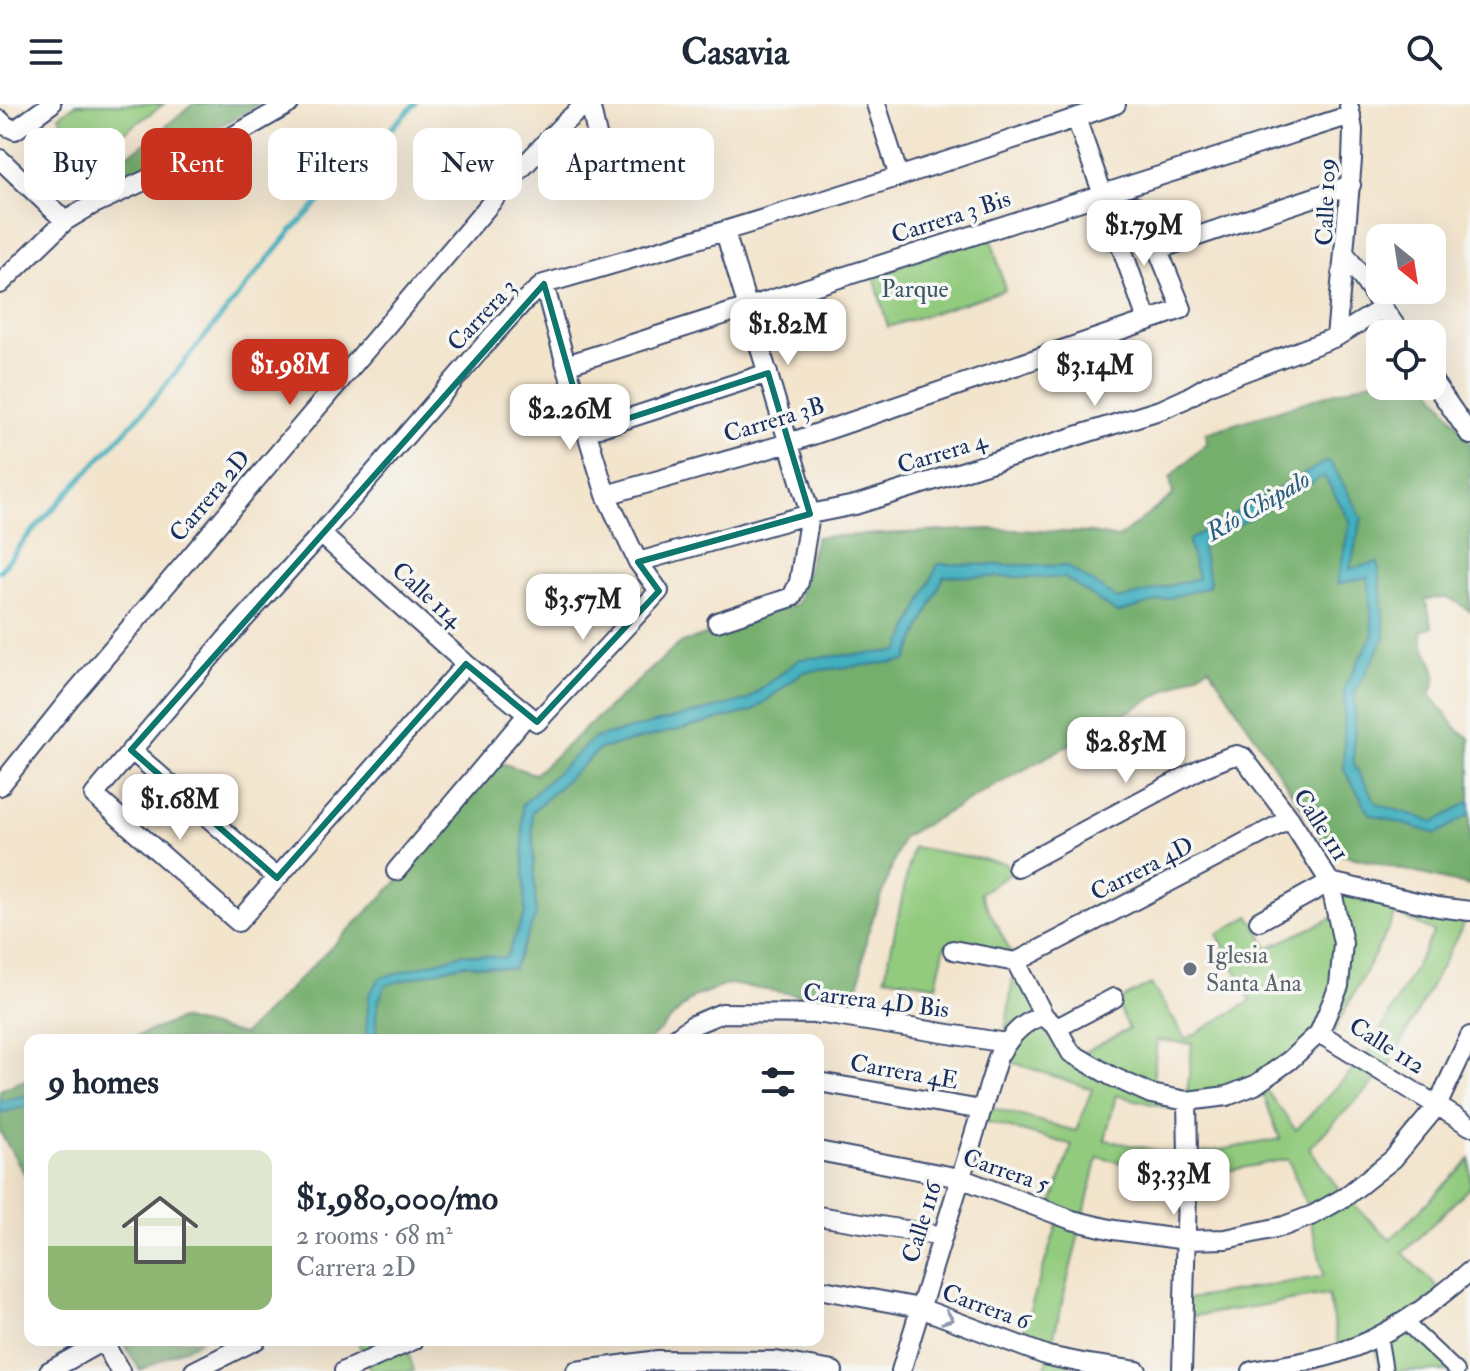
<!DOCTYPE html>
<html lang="en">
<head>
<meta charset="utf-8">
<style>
  :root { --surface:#fff; --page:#f2f2f3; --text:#1f2937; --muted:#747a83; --line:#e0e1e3; --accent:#c8321e }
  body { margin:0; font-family:"IM FELL Double Pica",serif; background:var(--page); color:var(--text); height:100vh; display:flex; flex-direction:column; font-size:30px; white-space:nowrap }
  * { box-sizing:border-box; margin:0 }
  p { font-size:26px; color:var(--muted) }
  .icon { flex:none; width:44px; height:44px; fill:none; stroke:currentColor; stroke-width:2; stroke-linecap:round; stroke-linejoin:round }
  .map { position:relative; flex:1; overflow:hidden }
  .sheet { position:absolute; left:24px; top:930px; width:800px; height:312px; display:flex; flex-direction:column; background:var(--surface); border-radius:16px; box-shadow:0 8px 32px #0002 }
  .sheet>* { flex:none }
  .hud { position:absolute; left:24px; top:24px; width:800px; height:72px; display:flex; gap:16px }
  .needle { width:52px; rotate:150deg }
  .fabs { position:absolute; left:1366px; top:120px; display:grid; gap:16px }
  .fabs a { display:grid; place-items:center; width:80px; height:80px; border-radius:16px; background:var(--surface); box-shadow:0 8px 32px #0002; font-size:40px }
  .price { position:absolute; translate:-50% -68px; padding:0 18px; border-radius:16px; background:#fff; color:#222; font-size:26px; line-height:52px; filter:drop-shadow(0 2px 4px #0008) }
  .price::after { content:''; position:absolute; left:50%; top:48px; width:24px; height:18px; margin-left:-12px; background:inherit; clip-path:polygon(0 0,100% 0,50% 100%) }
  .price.current { background:var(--accent); color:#fff }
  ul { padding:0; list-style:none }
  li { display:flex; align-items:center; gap:24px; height:200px; padding:0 24px }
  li+li { border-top:2px solid var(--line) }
  li span { display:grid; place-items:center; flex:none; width:224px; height:160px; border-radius:16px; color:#555 }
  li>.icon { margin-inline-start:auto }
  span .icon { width:96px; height:96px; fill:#fffc; stroke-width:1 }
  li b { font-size:34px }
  h2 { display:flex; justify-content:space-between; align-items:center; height:96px; padding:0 24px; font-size:34px }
  .pill { padding:0 28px; border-radius:16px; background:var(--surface); box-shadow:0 8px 32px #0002; font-size:28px; line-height:72px }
  .pill.current { background:var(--accent); color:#fff }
  header { display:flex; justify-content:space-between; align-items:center; height:104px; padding:0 24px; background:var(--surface); font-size:36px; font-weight:800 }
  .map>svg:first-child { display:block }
  .green { fill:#92cb7e; stroke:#567d6e; stroke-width:2; fill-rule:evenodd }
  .forest { fill:#75af6d; stroke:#486f66; stroke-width:2 }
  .water { fill:#41afbe; stroke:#2e6f8e; stroke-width:2 }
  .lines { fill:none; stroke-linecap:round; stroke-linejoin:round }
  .stream { stroke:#41afbe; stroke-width:5 }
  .pedestrian-casing { stroke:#3b4a6e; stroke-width:18 }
  .minor-casing { stroke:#3b4a6e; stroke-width:22 }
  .pedestrian { stroke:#fff; stroke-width:14 }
  .minor { stroke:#fff; stroke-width:18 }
  .oneway { stroke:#8d97ae }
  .marked { fill:none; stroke:#0f766e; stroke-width:6; stroke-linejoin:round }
  .worship-dot { fill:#6b7280; stroke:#f6f6f2; stroke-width:3 }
  .labels { text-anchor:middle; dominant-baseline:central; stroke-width:7; stroke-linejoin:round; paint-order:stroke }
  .street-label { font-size:24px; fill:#1b2f5e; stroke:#f6f6f2 }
  .park-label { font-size:24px; fill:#395666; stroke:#f6f6f2 }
  .worship-label { font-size:24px; fill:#5b616d; stroke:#f6f6f2; text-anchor:start }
  .water-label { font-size:26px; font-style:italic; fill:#285c80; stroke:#f6f6f2 }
</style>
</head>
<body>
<header><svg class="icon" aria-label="menu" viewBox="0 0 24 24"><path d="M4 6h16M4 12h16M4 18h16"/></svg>Casavia<svg class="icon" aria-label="search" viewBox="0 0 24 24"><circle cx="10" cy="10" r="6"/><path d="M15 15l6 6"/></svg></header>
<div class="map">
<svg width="1470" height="1267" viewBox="0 0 1470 1267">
  <rect width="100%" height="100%" fill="#f6f6f2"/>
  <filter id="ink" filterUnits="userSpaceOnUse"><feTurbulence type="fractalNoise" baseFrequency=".0125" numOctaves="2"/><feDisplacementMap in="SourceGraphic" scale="16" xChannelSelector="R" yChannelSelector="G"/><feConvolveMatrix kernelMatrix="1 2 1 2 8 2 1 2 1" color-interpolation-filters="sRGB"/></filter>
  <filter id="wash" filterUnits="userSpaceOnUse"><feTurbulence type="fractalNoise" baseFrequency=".006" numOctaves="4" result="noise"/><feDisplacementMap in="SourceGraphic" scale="32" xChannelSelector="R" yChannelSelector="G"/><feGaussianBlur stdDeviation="1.8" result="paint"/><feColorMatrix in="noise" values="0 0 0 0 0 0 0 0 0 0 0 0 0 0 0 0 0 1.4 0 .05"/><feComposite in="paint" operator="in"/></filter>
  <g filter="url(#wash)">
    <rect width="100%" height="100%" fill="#f3e4cc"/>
    <path class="green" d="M76,0H164L89,53L59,12Z
      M991,133L1005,186L888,223L873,169Z
      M913,743L1005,759L1013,768L980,789L1016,858L1079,951L1129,925L1116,898L1151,880L1186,935L1251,897L1217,830L1250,812L1268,844L1335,813L1327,772L1470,808L1388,964L1309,1044L1341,1088L1390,1136L1470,1055V1083L1403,1149L1441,1186L1408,1214L1465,1267H1382L1371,1233L1339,1245L1328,1191L1182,1214L1183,1196L1324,1172L1308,1105L1288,1055L1186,1075L1098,1053L1050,1247L1070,1250L1067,1267H1044L1050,1248L1020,1237L1061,1108L1051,1103L1072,1041L977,1015L981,1001L1076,1027L1092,985L996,953L1004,937L1015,858L945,841L936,881L885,873ZM1396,810L1434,828L1367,951L1296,1026L1257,974L1333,929ZM1157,936L1192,940L1187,992L1152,987ZM1257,974L1280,1035L1186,1052L1105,1036L1116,991L1187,1009Z
      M357,1236H404L414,1267H371Z"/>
    <path class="forest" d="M193,0H258L239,12L99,86L91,70L139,44Z
      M1380,274V282H1430L1470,339V507L1449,494L1425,495L1433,523L1422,526C1418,552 1448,559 1430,590L1459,627L1470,634V782L1331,748L1209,563L903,733L867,831L856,900L729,880L693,893L650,936H127L180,915L243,931L395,780L498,658L535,670L679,540L797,500L816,433L989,425L1092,429L1118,434L1173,391L1170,373L1207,339L1206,329Z
      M30,974V1079L0,1028V986Z
      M122,1236H202L140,1266Z"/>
    <path class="water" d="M1327,357L1332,360L1362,414L1350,465L1378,458L1385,533L1355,588L1354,660L1377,700L1435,718L1470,697V710L1436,730L1370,710L1344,666V584L1373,530L1368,473L1337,480L1350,417L1324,372L1203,441L1202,446L1210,477L1208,483L1117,509L1065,474L944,472L906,557L803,568L753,607L600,645L532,708L536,811L513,865L464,860L386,881C377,897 373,918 379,936H369L366,928L369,890L380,874L463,850L506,854L525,809L522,701L594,634L747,596L800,555L899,547L938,460L1067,462L1119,496L1198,474L1189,441V436L1193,433Z
      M30,990V1002L0,1009V997Z"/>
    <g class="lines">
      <path class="stream" d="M0,467L26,434L145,306L292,126L415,0"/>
    </g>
  </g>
  <g filter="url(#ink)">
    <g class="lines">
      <defs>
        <path id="pedestrian" d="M1405,1218L1457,1267
          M1379,1231L1385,1267"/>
        <path id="minor" d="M590,0L609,84
          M876,0L899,73
          M1349,3L1353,26L1352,56L1344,148L1401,230
          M1076,14L1147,216
          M0,16L6,22L15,26L51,0
          M0,55L65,117
          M1159,145L1351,81
          M0,180L65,117L92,101L200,51L289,0
          M1336,233L1344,148
          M566,261L1351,11
          M1432,276L1470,331
          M586,328L768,269
          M606,391L789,339L1182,205L1143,109L1135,102L1106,100
          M321,430L466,560L537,618L659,487L638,458L606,391L566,261L544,180
          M638,458L810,410L855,401L1163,305L1185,295L1209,281L1336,233L1383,204
          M717,518L792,493L799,478L810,410L725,128
          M466,560L238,818L94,691L226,535L321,430L494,230L525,196L544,180C736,125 927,66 1116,0
          M131,646L277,774
          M0,682L72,592L507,80L565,18L586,0
          M396,767L527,611
          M1330,778L1438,803L1470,807
          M1259,817L1330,778
          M953,846L1016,858
          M1016,858L1044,912L1057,924L1071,949L1111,972L1151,990L1187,997L1227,992L1255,981L1265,974L1290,956L1319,929L1339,882L1343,839L1330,778L1290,715L1243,653L1237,651L1229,653L1202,664L1017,763
          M1016,858L1290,715
          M1057,924L1114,894
          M1319,929L1470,1022
          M673,936L693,921L722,909L823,910L1006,939
          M818,978L982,1006
          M818,1047L960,1074L1072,1116L1114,1126L1186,1136L1226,1135L1284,1122L1313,1111L1345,1093L1393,1055L1437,1002L1470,932
          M818,1112L943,1132
          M818,1185L920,1204L1048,1252L1088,1260L1137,1267
          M49,1267L103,1237L120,1267
          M194,1267L256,1236
          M344,1267L414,1236
          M576,1267L658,1256L776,1257L833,1267
          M901,1267L998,953C1008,935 1023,916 1044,912
          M1182,1267L1188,1052L1187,997
          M1252,1267C1281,1262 1310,1258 1338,1249C1388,1233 1431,1201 1470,1167"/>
      </defs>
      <use href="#pedestrian" class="pedestrian-casing"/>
      <use href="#minor" class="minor-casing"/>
      <use href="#pedestrian" class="pedestrian"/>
      <use href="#minor" class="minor"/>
    </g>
    <defs><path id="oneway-chevron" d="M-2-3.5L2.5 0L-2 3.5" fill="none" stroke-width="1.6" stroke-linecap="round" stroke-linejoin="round" transform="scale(2)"/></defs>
    <use class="oneway" href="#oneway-chevron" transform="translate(948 1214) rotate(20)"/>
  </g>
  <path class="marked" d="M544,180L586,328L768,269L810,410L638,458L659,487L537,618L466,560L277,774L131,646Z"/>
  <circle class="worship-dot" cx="1190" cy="865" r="8"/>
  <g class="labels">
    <g class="street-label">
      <text transform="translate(1326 98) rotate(-88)">Calle 109</text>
      <text transform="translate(951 113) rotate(-18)">Carrera 3 Bis</text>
      <text transform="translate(482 211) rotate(-47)">Carrera 3</text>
      <text transform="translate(774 316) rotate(-17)">Carrera 3B</text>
      <text transform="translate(942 349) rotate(-17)">Carrera 4</text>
      <text transform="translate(210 392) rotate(-50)">Carrera 2D</text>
      <text transform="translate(427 491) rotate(42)">Calle 114</text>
      <text transform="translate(1321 721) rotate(57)">Calle 111</text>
      <text transform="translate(1142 765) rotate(-27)">Carrera 4D</text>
      <text transform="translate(876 897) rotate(7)">Carrera 4D Bis</text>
      <text transform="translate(1387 942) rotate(32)">Calle 112</text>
      <text transform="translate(904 968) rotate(10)">Carrera 4E</text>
      <text transform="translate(1006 1067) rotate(19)">Carrera 5</text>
      <text transform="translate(922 1118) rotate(-73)">Calle 116</text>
      <text transform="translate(986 1203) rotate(20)">Carrera 6</text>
    </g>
    <g class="park-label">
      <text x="915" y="185">Parque</text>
    </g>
    <g class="worship-label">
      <text x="1206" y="851">Iglesia<tspan x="1206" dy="28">Santa Ana</tspan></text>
    </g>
    <g class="water-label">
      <text transform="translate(1258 402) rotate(-30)">Río Chipalo</text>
    </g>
  </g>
</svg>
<div class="fabs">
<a><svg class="needle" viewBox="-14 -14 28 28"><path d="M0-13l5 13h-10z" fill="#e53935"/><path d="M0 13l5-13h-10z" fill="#747a83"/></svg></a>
<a><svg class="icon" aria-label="locate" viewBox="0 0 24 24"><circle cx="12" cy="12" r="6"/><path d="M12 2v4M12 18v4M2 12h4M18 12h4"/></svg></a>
</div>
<b class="price" style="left:1144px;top:164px">$1.79M</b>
<b class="price" style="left:788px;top:263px">$1.82M</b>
<b class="price current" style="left:290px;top:303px">$1.98M</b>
<b class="price" style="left:1095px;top:304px">$3.14M</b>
<b class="price" style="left:570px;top:348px">$2.26M</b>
<b class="price" style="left:583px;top:538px">$3.57M</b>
<b class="price" style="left:1126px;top:681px">$2.85M</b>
<b class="price" style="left:180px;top:738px">$1.68M</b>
<b class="price" style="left:1174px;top:1113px">$3.33M</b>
<div class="hud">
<a class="pill">Buy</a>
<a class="pill current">Rent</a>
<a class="pill">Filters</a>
<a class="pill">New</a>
<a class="pill">Apartment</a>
</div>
<section class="sheet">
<h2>9 homes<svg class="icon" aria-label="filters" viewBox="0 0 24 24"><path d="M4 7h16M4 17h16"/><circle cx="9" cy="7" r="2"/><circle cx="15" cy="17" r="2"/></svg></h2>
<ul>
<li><span style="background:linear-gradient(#dfe7d0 60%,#8fb573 0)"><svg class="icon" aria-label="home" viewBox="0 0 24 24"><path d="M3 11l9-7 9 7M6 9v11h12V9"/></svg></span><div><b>$1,980,000/mo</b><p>2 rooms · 68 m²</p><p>Carrera 2D</p></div></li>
</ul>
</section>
</div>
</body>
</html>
